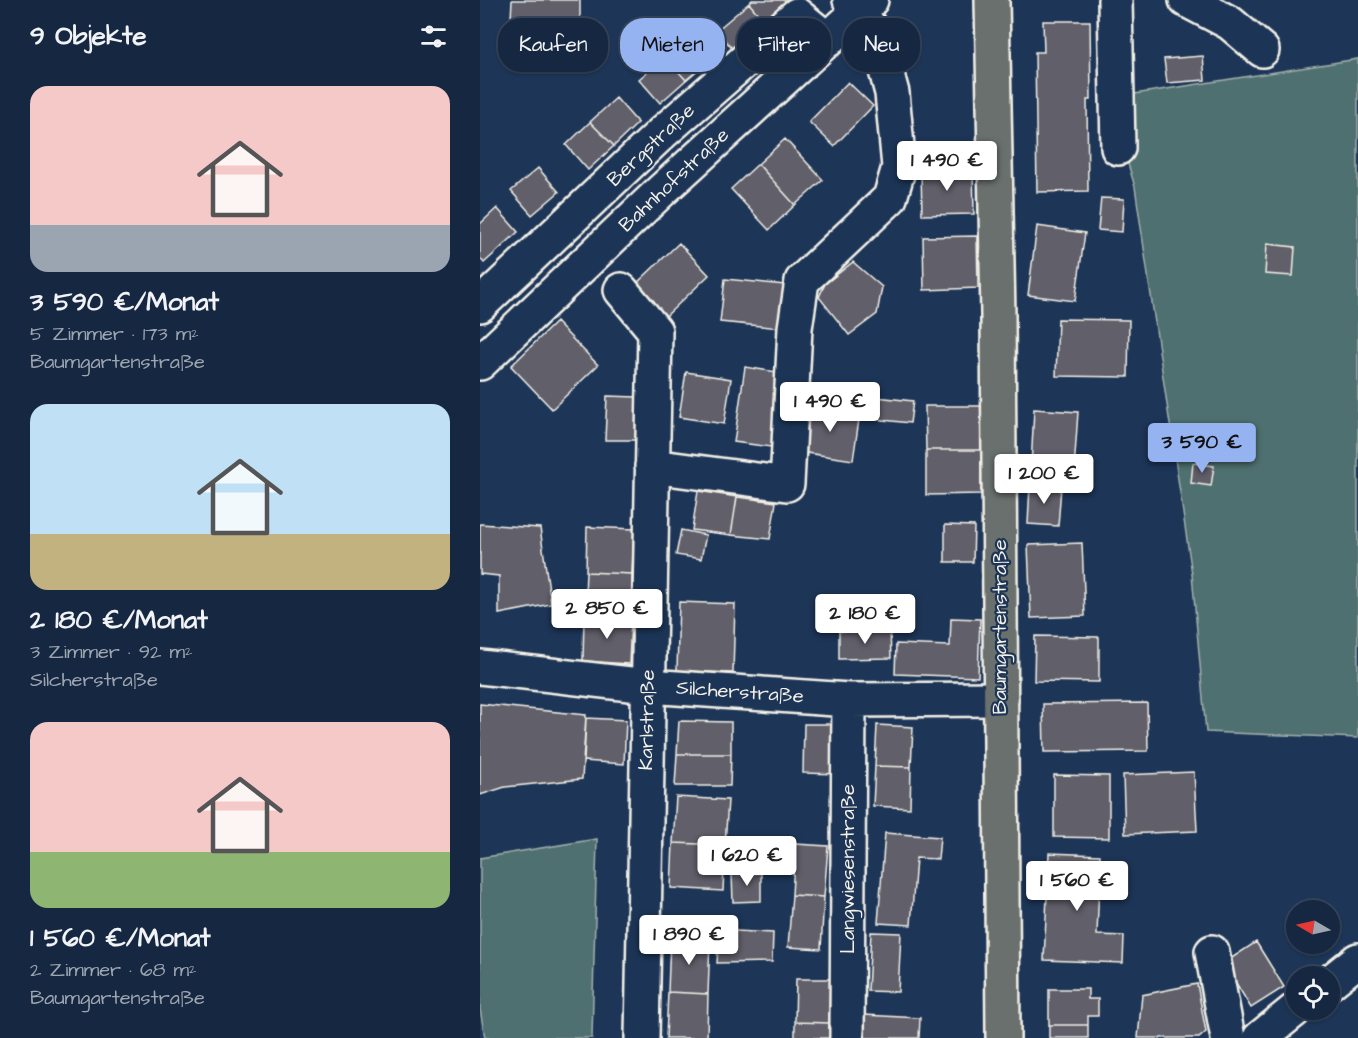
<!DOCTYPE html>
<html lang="de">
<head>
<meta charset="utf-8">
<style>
  :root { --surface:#162841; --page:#23344c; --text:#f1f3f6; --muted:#9ea6b1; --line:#35445a; --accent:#95b2f1 }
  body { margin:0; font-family:"Architects Daughter",sans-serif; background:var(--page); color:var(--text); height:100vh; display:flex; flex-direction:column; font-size:22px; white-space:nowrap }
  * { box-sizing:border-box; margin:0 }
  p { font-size:20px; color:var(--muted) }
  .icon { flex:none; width:33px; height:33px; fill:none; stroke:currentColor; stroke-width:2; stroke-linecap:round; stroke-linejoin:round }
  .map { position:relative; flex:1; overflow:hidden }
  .sheet { display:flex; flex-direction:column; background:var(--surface); width:480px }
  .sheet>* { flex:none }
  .guide { position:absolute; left:18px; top:18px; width:570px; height:54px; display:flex; gap:12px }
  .needle { width:39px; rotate:279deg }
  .controls { position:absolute; left:806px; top:900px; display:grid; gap:12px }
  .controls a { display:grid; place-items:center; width:54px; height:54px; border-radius:50%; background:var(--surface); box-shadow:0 2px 4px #0004,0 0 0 2px var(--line); font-size:30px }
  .price { position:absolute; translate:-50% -51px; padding:0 14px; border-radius:6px; background:#fff; color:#222; font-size:20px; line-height:39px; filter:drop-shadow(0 2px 3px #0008) }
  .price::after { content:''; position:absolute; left:50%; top:36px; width:18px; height:14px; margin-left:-9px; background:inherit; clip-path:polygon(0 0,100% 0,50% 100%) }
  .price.selected { background:var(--accent); color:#111 }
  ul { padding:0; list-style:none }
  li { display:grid; align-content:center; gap:12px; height:318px; padding:0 30px }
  li span { display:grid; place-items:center; height:186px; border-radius:18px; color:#555 }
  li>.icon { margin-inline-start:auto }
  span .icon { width:108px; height:108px; fill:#fffc; stroke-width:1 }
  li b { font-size:26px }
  h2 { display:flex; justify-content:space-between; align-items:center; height:72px; padding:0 30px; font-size:26px }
  .chip { padding:0 21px; border-radius:24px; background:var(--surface); box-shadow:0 2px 4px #0004,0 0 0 2px var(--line); font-size:21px; line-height:54px }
  .chip.selected { background:var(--accent); color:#111 }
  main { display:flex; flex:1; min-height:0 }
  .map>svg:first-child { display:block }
  .green { fill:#507070; stroke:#a2b0ac; stroke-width:1.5 }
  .building { fill:#605f6a; stroke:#f4f1e8; stroke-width:1.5 }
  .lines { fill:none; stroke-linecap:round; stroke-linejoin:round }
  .minor-casing { stroke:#f4f1e8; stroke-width:38 }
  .major-casing { stroke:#f4f1e8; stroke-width:38 }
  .minor { stroke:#1d3557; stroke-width:33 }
  .major { stroke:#6b706d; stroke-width:33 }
  .labels { text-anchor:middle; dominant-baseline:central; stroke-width:4.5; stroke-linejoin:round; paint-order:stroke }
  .street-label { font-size:20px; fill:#f4f1e8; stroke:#1d3557 }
</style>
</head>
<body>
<main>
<section class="sheet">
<h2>9 Objekte<svg class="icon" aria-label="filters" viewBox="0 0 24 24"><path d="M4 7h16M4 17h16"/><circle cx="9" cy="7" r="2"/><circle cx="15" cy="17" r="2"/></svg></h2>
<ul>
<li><span style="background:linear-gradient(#f6c9c9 75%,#9aa5b1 0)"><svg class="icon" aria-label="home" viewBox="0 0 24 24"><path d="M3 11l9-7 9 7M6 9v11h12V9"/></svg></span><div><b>3 590 €/Monat</b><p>5 Zimmer · 173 m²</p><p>Baumgartenstraße</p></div></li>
<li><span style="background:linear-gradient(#bfe0f5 70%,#c2b280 0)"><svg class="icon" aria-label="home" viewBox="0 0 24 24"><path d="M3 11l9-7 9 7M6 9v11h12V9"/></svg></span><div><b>2 180 €/Monat</b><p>3 Zimmer · 92 m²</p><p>Silcherstraße</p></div></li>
<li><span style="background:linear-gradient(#f6c9c9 70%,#8fb573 0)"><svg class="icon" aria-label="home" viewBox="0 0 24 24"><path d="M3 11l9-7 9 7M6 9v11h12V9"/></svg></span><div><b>1 560 €/Monat</b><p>2 Zimmer · 68 m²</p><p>Baumgartenstraße</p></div></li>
</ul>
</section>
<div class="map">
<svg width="878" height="1038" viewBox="0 0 878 1038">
  <rect width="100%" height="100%" fill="#1d3557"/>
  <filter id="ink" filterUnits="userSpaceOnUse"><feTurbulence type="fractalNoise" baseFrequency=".0167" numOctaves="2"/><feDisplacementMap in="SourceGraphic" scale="12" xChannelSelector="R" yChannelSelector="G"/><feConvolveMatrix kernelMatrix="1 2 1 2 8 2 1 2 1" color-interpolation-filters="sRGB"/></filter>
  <g filter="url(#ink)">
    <path class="green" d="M878,59V738L726,732L712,574L655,187L643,147L642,96Z
      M117,839L112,1038H5L0,1009V858Z"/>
    <path class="building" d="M32,0H100V19H31Z
      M272,0H316L287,25L269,3Z
      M269,3L287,25L255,52L237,30Z
      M563,21H610L611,100H607L608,191L557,192L555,52H564Z
      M211,34L232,58L206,80L185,57Z
      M723,56L725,80L687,83L684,59Z
      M185,57L206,80L180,103L159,79Z
      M368,82L393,106L354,146L329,122Z
      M136,98L158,123L134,146L110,122Z
      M110,122L134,146L108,170L86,145Z
      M305,139L343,180L315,205L278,164Z
      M278,164L315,205L289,230L251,189Z
      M58,168L79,192L52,215L31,191Z
      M493,170L494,214L442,215L441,171Z
      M621,198L644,199L642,232L618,230Z
      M17,208L38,232L4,263L0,258V224Z
      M557,226L605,233L595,301L548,295Z
      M497,236L498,288L444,290L443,237Z
      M199,243L229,275L186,316L156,284Z
      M787,244L815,247L813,276L785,274Z
      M373,262L402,287L397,314L369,335L339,297L345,284Z
      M245,279L305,285L301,328L240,322Z
      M578,319L649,320L648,377L576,376Z
      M76,322L118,365L72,409L31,366Z
      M265,367L309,374L298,448L254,442Z
      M206,372L251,379L244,424L199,417Z
      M127,396L157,397L156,440H125Z
      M396,397L433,401L430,423L394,419Z
      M328,405L380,413L373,460L320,452Z
      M445,406H501V450H446Z
      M554,409L598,412L594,470L551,467Z
      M446,450H501V494L446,495Z
      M713,463L734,466L731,486L711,483Z
      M550,485L581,487L578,526L548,524Z
      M218,491L257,497L251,535L212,530Z
      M257,497L296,502L290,539L251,535Z
      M0,524L60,528L71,604L19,614V576L0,574Z
      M465,525L494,526L493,562H465Z
      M107,527L154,529L152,574L106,572Z
      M201,530L226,535L221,559L196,555Z
      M602,543L605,616L551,618L548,545Z
      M106,572L152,574L151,619L104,617Z
      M199,602L255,604L253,673L197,671Z
      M104,617L151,619L149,664L103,661Z
      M471,618L500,619L498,677L415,674L416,644L470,646Z
      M410,630L411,658L359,659V631Z
      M555,636L619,637V682L554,681Z
      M667,703L668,751L564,752L563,704Z
      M0,704L106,715L102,779L25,787L0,795Z
      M106,718L146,720L144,764L104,761Z
      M199,721L251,722V754H197Z
      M324,724H359V774L323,773Z
      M397,725L433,727L431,767L395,766Z
      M197,754H251L250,786H195Z
      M395,766L431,767L430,808L393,806Z
      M714,772L717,831L645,834L643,775Z
      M574,775L629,776V838L574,837Z
      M196,797L248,800L245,845L193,843Z
      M405,833L460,837L458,859L436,858L431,925L398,923Z
      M193,843L245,845L243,891L191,888Z
      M315,844L348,846L344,897L312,895Z
      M569,853L620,855L617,935L644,936L643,963L564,960Z
      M281,873V901L253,902L252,874Z
      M312,895L344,897L341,949L308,947Z
      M239,930L293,933L292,962L237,963Z
      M391,932L421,933L418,992L388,991Z
      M190,939L230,940L228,994L188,992Z
      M776,942L804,987L771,1008L744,963Z
      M316,979H350L349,1023L315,1022Z
      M717,984L726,1032L719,1038H658L662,995Z
      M569,989H608V999H618V1016H608V1025H569Z
      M188,992L228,994L227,1038H186Z
      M384,1015L440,1018L439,1038H383Z
      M315,1022L349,1023V1038H315Z
      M569,1025H608V1038H569Z"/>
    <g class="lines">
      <defs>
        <path id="minor" d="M635,0L638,148
          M706,0L750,23L782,50
          M141,290L175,331L162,1038
          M0,305L182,133L317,15L348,40
          M0,363L181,191L391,0
          M172,466L307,484L315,328L322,281L410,198L419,167L412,93L398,41L379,10L370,0
          M0,667L168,686L369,700L521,699
          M732,952L748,1038
          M849,983L878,960
          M367,1038L369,700
          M780,1038L816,1009"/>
        <path id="major" d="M512,0L518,315L523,1038"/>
      </defs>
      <use href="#minor" class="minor-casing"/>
      <use href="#major" class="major-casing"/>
      <use href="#minor" class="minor"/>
      <use href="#major" class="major"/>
    </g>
  </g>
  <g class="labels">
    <g class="street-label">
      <text transform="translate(171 145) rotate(-43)">Bergstraße</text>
      <text transform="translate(194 180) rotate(-43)">Bahnhofstraße</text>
      <text transform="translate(520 627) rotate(-90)">Baumgartenstraße</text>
      <text transform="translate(260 692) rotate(4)">Silcherstraße</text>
      <text transform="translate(167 720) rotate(-89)">Karlstraße</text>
      <text transform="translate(368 869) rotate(-90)">Langwiesenstraße</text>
    </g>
  </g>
</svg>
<div class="controls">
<a><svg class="needle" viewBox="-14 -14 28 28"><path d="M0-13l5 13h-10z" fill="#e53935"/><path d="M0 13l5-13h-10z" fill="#9ea6b1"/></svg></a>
<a><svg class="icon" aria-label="locate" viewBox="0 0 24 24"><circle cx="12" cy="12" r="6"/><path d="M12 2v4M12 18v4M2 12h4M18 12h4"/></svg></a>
</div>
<b class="price" style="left:467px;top:192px">1 490 €</b>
<b class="price" style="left:350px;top:433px">1 490 €</b>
<b class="price selected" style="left:722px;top:474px">3 590 €</b>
<b class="price" style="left:564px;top:505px">1 200 €</b>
<b class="price" style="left:127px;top:640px">2 850 €</b>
<b class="price" style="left:385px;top:645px">2 180 €</b>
<b class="price" style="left:267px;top:887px">1 620 €</b>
<b class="price" style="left:597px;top:912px">1 560 €</b>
<b class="price" style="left:209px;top:966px">1 890 €</b>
<div class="guide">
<a class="chip">Kaufen</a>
<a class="chip selected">Mieten</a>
<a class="chip">Filter</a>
<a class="chip">Neu</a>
</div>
</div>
</main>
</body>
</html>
